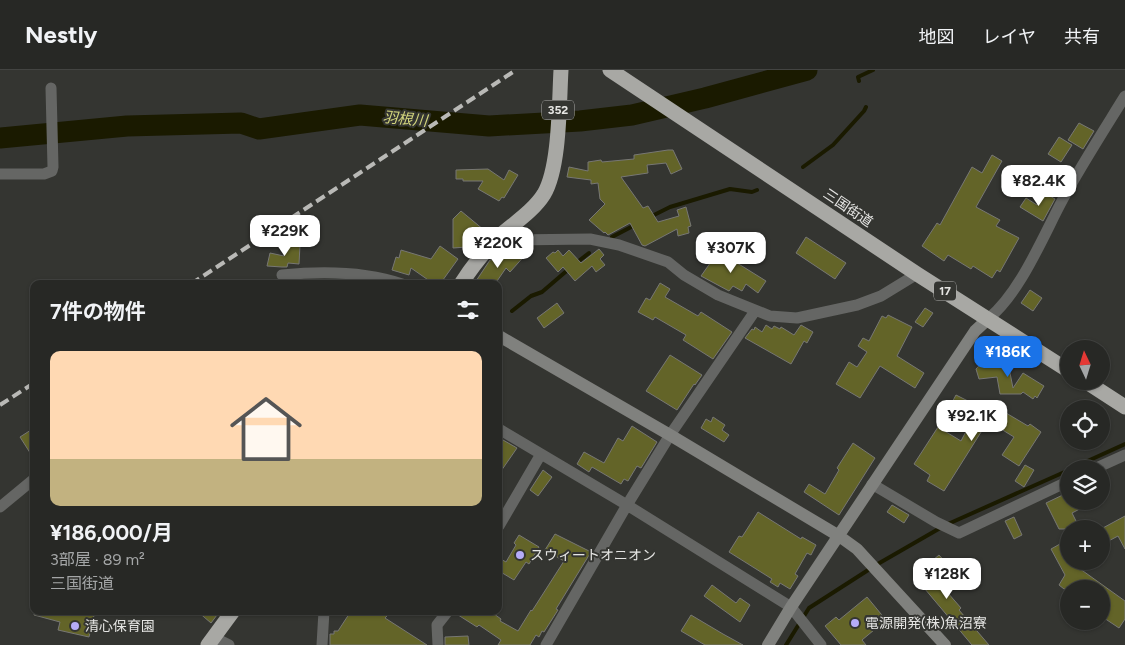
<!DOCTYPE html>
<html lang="ja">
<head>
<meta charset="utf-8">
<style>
  :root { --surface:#272825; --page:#2f302d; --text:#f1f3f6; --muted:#a4a6a7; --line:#434442; --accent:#1a73e8 }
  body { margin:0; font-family:Figtree,"Noto Sans JP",sans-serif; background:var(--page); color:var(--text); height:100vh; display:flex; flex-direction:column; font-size:19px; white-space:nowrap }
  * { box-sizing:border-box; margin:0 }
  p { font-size:16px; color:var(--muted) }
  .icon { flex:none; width:28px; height:28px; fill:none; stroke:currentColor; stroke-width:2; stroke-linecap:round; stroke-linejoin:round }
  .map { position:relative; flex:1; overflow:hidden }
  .sheet { position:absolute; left:30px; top:210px; width:472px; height:335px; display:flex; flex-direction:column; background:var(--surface); border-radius:10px; box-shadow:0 1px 4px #0004,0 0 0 1px var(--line) }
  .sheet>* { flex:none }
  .needle { width:32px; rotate:356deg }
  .fabs { position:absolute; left:1060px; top:270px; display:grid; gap:10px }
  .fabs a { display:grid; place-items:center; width:50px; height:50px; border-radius:50%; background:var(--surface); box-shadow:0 1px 4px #0004,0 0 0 1px var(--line); font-size:25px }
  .price { position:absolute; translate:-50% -42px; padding:0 11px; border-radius:10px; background:#fff; color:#222; font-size:16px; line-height:32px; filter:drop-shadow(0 1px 2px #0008) }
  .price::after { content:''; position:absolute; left:50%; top:30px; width:15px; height:11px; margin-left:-8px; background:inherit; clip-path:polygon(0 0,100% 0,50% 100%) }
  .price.active { background:var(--accent); color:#fff }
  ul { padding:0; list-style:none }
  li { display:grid; align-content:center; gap:10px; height:265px; padding:0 20px }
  li span { display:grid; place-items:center; height:155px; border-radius:10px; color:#555 }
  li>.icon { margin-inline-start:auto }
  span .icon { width:90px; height:90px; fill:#fffc; stroke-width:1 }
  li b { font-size:21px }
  h2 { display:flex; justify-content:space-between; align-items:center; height:60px; padding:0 20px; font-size:21px }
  header { display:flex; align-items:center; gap:30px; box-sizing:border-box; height:70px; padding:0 25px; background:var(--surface); border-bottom:1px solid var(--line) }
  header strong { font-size:24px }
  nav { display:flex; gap:28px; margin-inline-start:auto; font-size:18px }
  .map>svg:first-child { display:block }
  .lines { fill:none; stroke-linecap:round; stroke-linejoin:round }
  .stream { stroke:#1a1a00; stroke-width:4 }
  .river { stroke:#1a1a00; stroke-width:21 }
  .building { fill:#636428; stroke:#777774 }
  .street { stroke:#656664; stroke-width:11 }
  .secondary { stroke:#80817e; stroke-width:12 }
  .highway { stroke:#a8a8a4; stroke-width:15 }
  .rail { stroke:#b9b9b6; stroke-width:4; stroke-dasharray:10 5; stroke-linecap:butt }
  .poi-dot { fill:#b6acf8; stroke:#343531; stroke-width:2 }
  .labels { text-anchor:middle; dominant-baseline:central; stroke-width:4; stroke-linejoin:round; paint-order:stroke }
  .shield { fill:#343531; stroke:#b0b0ae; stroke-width:1 }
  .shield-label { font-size:12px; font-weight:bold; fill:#e5e5e3 }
  .street-label { font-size:14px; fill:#e5e5e3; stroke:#343531 }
  .poi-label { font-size:14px; fill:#e5e5e3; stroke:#343531; text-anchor:start }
  .water-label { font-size:15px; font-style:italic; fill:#d3d57d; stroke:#343531 }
</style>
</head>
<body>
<header>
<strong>Nestly</strong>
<nav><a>地図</a><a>レイヤ</a><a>共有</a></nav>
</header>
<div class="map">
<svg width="1125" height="575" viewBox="0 0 1125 575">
  <rect width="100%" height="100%" fill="#343531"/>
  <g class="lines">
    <path class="stream" d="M859,11L858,7L873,0
      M803,97L833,75L864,41L866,37
      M650,147L670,137L730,119L752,122L757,120
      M612,167L635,155
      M575,194L589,183
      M512,241L531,226L542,222L570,198
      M1070,399L1125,374
      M948,454L1069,400
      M786,575L809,538L876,495L942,457"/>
    <path class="river" d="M0,68L127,56L241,53L259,59L360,45L489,56L580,51L632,45L705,28L807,0"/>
  </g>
  <path class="building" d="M1079,53L1094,61L1083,79L1068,70Z
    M1059,67L1072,75L1061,92L1048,84Z
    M668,80H673L682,99L671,104L666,93L647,95L648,103L621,107L643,138L648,136L658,152L679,146L677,140L686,137L691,156L688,157L689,163L678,166L677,159L645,176L642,175L630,153L608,165L605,162L604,163L589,150L605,134L600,129L598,113L591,114V110L567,107L569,97L588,101V92L601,90L602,92L634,89V85Z
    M992,85L1002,91L976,137L1000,150L996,156L1019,168L1000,202L997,200L992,208L973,196L971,199L948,185L944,191L922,176L937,153L940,155L972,97L982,103Z
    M488,99L504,110L509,100L518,105L504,128L502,127L499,131L478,119L483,111H463V109H456V100Z
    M1045,123L1055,129L1043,151L1020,137L1026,128L1037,135Z
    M461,141L484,160L478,167H476L467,177L453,178V149Z
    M806,167L846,193L835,209L796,183Z
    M300,175L299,194L288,193L287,197H282L267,196L270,183L284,186L285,176Z
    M440,176L458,189L440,214H434L411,198L409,205L392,200L396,187L399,188L401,180L431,189Z
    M713,178L766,211L758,223L746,214L742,221L733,216L729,221L701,206L713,189L708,186Z
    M599,179L604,185L600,189L605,195L596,202L592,196L575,211L563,197L558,202L546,188L553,182L555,183L558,180L563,186L569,180L581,193Z
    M527,183L510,202L506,198L495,214H474L490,190Z
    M660,213L670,219L665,227L698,246L701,242L732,262L713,289L683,270L686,265L655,247L653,250L638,242L646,228L650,230Z
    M1030,220L1042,228L1033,241L1021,233Z
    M557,233L564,243L544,258L537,248Z
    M925,238L933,243L923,257L915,252Z
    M888,245L912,257L897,286L924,303L915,318L880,296L860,328L836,314L849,292L857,297L867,282L858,276L863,268L869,271L882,246L886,248Z
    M766,255L772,259L774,256L780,259L781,257L794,265L801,255L813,262L807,273L804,271L791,294L745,268L752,259L754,260L755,257L762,262Z
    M992,282L1008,293L1013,318L1023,303L1044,316L1037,328L1035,326L1033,329L1023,322L1021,324H1000L997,307L979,309L976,299Z
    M670,285L702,305L695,315L694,314L677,340L646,321Z
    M956,325L998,346L1001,340L1028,356L1030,354L1041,362L1019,396L1002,385L1014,367L988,351L944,421L927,411L930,405L914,394L938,357L961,371L972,350L949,338Z
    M713,347L725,355L722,360L729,365L724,372L701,358L706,349L711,352Z
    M632,356L657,372L641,398L637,396L628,411L624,409L621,414L592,397L589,402L577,394L584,382L604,393L618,368L623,371Z
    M34,358V389L20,367Z
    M503,370L517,378L499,404V376Z
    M853,373L875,388L839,445L804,422L809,414L825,424L839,400L837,398Z
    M1025,395L1034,400L1024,417L1015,411Z
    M543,400L552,407L538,426L530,420Z
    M1069,422V431H1095L1072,443L1080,459H1059L1046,433Z
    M892,435L909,445L904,453L887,442Z
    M758,442L801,469L802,467L816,475L811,485L807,483L795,504L798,506L790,519L780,513L778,517L770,512L772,509L729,482L739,466L742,467Z
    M1125,446V479L1118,466L1101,475V459Z
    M1014,447L1022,465L1014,469L1005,451Z
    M555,464L591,482L556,539L558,540L544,562L542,561L539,567L536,565L530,575H498L501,570L479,555L477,557L455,543V541H490L501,549L500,551L518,561L531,540L532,541L564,491L545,480Z
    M519,465L539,477L529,494L526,492L514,510L499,501V488L506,492L516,475L514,473Z
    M1069,469V491L1125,531V549L1119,558L1101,546V519H1064L1059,515L1065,505L1051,479Z
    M939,485L948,495L934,507L961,538L959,540L989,575H972L914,506Z
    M712,515L736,533L740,528L750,535L740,552L704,526Z
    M867,527L886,550L862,570L866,575H841L825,556L836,547L839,550Z
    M35,541H95L89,567L58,560L60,552L34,545Z
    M197,541H220L211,553Z
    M351,541H380L387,546L385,548L427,575H330V564H334V561H338Z
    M691,545L723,564L743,575H705L681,561Z
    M468,566L469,575H445V567Z"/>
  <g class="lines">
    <path class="street" d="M0,104H44L52,101L53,97L51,18
      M501,166L506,170H512L590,169L619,175L668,192L684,205L718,225L770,246L797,248L857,235L881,226L917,204
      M282,205C322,201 364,201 402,214
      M988,249C1021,222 1043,166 1063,129C1082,94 1104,60 1125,26
      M499,359L627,435L791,537L821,575
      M1094,399L1125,385
      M872,414L936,452L959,463L1069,411
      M0,437L34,409
      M499,456L541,384
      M213,567L229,575
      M322,575L324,541
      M438,575L437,555L448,541
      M546,575L627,435L670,365L755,241"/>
    <path class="secondary" d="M499,266L670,365L839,466L857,479L945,575
      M768,575L791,537L975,261L988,249"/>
    <path class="highway" d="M610,0L917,204L1069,301
      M461,214C473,195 486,179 502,164C516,152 534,140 544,124C560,97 559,33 561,0
      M1085,311L1125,337
      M208,575L233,541"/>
    <path class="rail" d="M191,214L516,0
      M0,335L34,313"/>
  </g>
  <g class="poi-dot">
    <circle cx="520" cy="485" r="5"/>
    <circle cx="855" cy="553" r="5"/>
    <circle cx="75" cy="556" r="5"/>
  </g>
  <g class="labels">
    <g class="shield">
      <rect x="542" y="30.5" width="32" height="19" rx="4"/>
      <rect x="934" y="211.5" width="22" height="19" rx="4"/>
    </g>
    <g class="shield-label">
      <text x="558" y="40">352</text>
      <text x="945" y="221">17</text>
    </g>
    <g class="street-label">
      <text transform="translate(848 138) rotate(34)">三国街道</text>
    </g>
    <g class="poi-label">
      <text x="530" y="485">スウィートオニオン</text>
      <text x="865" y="553">電源開発(株)魚沼寮</text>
      <text x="85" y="556">清心保育園</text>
    </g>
    <g class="water-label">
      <text transform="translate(405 49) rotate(5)">羽根川</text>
    </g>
  </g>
</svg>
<div class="fabs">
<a><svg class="needle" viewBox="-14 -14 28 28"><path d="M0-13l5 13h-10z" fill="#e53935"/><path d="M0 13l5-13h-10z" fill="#a4a6a7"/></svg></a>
<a><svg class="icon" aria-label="locate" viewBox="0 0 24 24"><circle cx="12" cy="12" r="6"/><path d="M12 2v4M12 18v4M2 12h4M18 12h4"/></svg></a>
<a><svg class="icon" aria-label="layers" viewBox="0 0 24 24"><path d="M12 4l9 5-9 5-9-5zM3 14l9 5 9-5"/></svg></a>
<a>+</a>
<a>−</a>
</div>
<b class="price" style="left:1039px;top:137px">¥82.4K</b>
<b class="price" style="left:285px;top:187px">¥229K</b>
<b class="price" style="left:498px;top:199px">¥220K</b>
<b class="price" style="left:731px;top:204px">¥307K</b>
<b class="price active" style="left:1008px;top:308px">¥186K</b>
<b class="price" style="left:972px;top:372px">¥92.1K</b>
<b class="price" style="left:947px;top:530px">¥128K</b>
<section class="sheet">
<h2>7件の物件<svg class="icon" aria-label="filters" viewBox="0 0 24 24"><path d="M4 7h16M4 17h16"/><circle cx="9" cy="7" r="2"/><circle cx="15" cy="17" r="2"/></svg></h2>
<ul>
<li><span style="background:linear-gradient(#ffd9b3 70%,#c2b280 0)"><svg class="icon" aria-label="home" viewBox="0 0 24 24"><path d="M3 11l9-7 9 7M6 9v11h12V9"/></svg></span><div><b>¥186,000/月</b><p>3部屋 · 89 m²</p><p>三国街道</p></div></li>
</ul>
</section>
</div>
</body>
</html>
